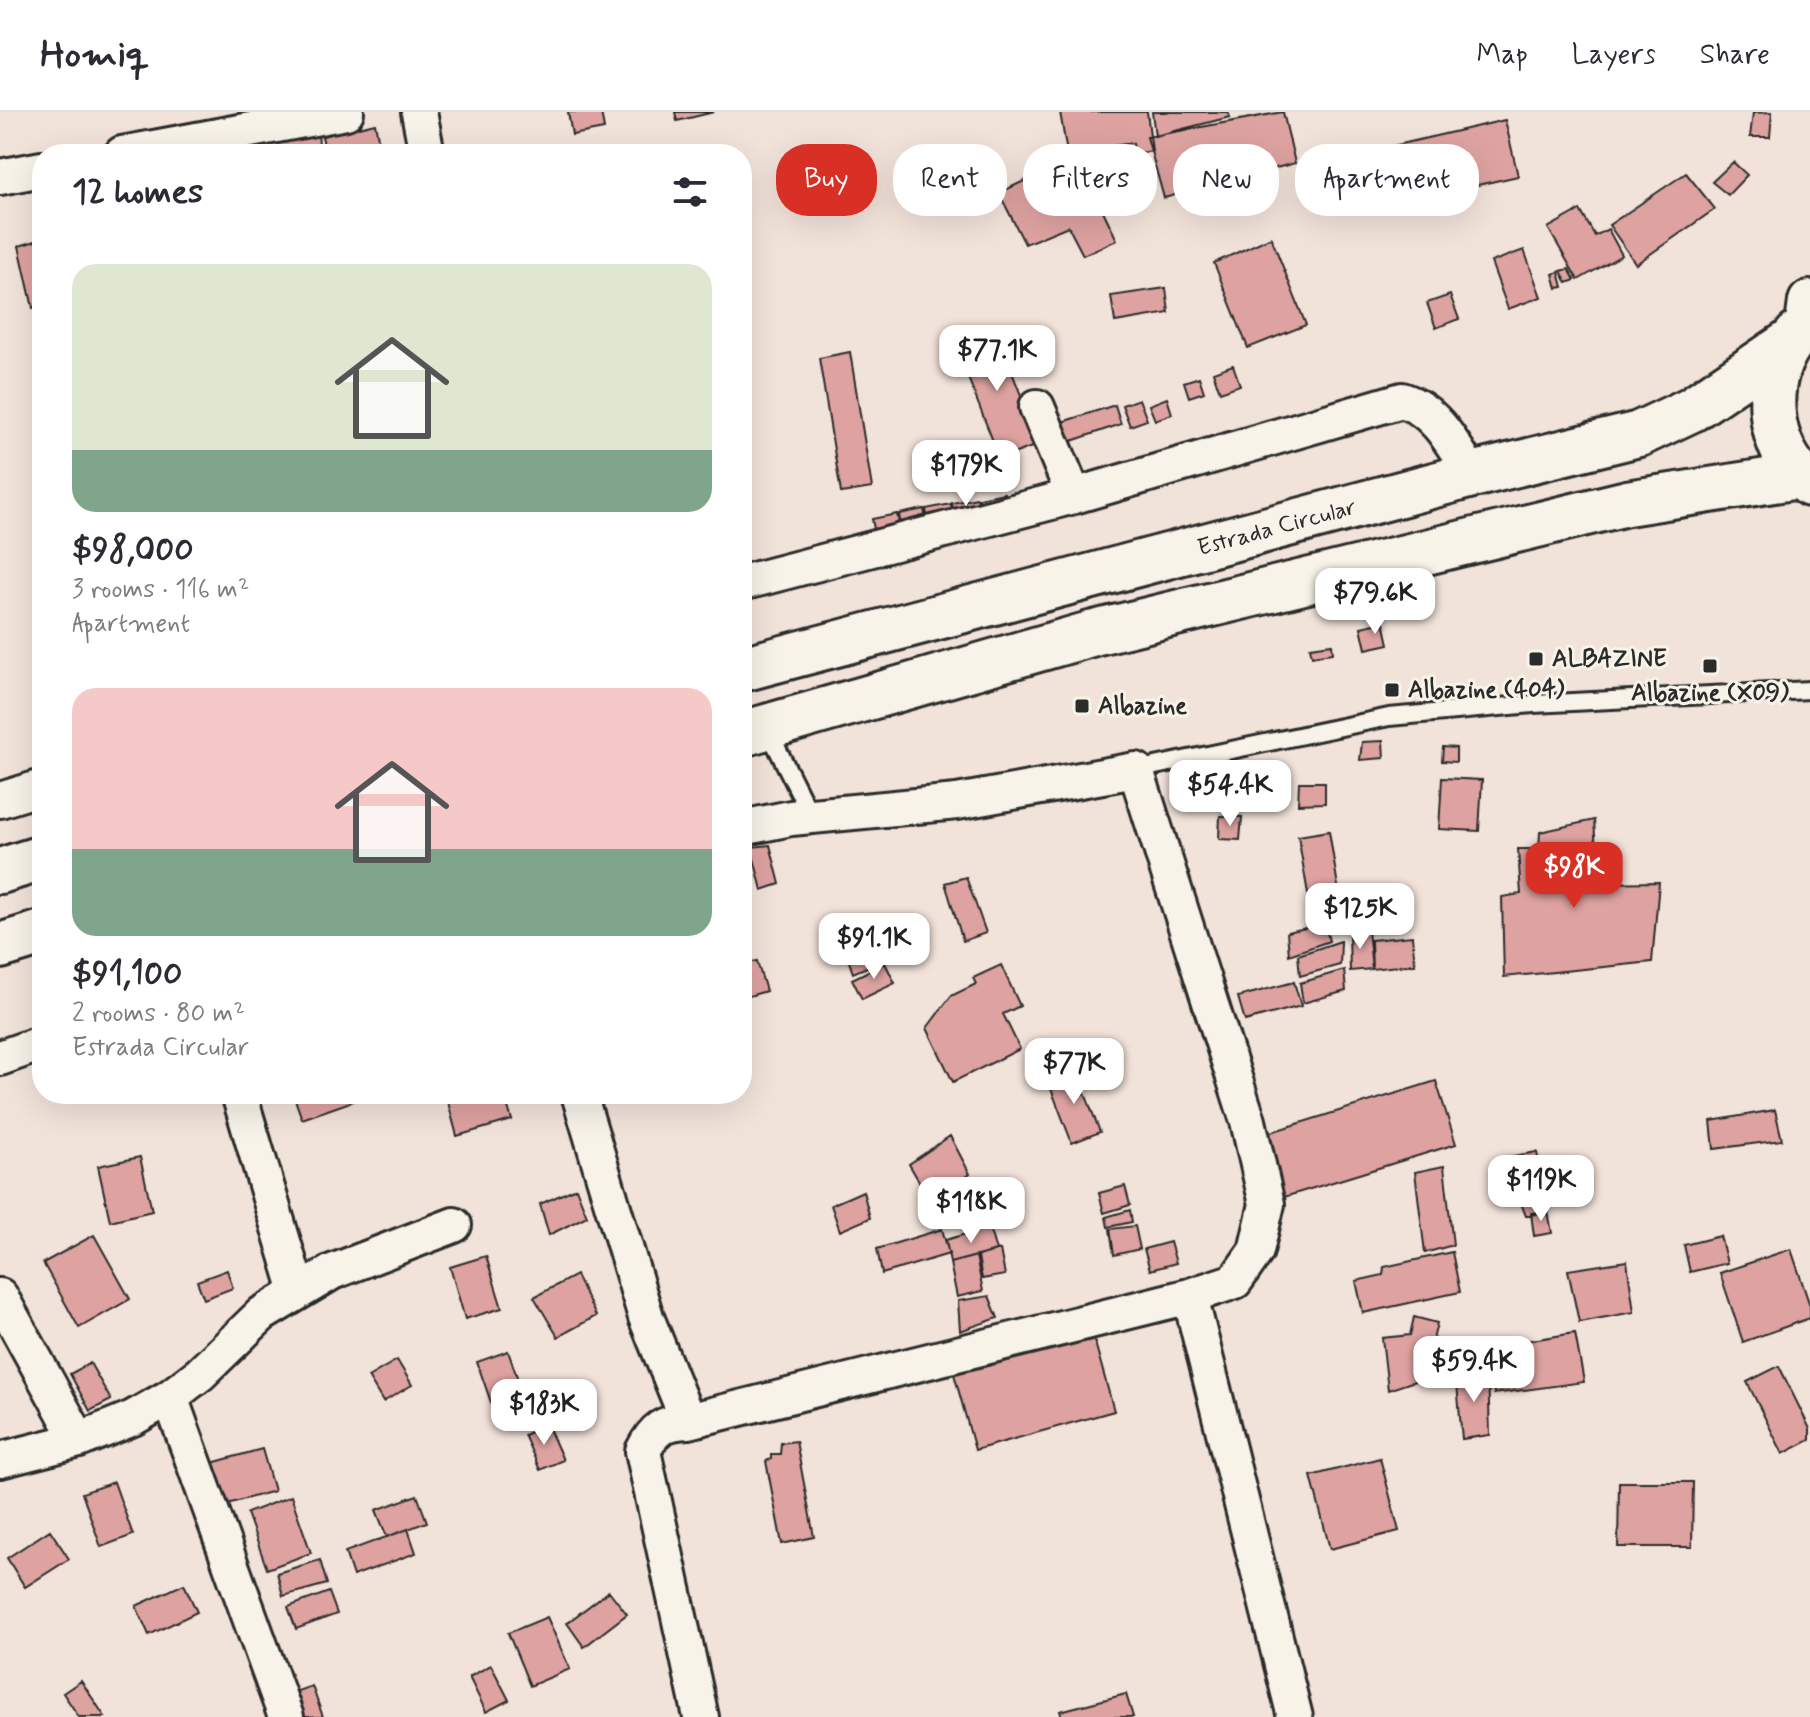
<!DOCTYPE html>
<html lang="en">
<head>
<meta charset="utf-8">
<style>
  :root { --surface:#fff; --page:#f7f7f7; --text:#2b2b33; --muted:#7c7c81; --line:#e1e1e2; --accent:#d93025 }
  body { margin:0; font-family:Mynerve,sans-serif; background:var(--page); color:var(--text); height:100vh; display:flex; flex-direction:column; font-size:30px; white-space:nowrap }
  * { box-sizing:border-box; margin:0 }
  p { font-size:26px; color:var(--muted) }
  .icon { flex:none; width:44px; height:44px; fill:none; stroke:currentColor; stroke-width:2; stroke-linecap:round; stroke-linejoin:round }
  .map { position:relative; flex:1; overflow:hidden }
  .sheet { position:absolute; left:32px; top:32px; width:720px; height:960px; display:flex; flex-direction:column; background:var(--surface); border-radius:32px; box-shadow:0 8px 32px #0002 }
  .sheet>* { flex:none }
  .top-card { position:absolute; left:776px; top:32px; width:760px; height:72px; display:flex; gap:16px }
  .price { position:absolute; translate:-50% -68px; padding:0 18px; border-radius:16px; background:#fff; color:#222; font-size:26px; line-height:52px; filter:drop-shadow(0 2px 4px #0008) }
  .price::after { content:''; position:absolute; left:50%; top:48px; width:24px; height:18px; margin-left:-12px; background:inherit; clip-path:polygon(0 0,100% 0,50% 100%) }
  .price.active { background:var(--accent); color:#fff }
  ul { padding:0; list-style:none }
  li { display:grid; align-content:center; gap:16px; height:424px; padding:0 40px }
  li span { display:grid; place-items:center; height:248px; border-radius:24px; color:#555 }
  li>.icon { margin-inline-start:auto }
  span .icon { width:144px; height:144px; fill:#fffc; stroke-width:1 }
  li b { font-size:34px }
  h2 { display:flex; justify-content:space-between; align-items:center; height:96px; padding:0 40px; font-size:34px }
  .chip { padding:0 28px; border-radius:32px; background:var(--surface); box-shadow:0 8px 32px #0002; font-size:28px; line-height:72px }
  .chip.active { background:var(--accent); color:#fff }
  header { display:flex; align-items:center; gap:48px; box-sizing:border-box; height:112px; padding:0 40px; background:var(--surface); border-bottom:2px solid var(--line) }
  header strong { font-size:38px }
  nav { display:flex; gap:44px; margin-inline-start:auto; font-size:28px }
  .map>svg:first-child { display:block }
  .building { fill:#dea3a1; stroke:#2b2b2b; stroke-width:2 }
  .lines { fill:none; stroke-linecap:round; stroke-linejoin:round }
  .service-casing { stroke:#2b2b2b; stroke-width:22 }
  .minor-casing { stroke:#2b2b2b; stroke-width:40 }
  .tertiary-casing { stroke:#2b2b2b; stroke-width:48 }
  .primary-casing { stroke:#2b2b2b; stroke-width:50 }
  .service { stroke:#f7f3e8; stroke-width:16 }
  .minor { stroke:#f7f3e8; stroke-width:34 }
  .tertiary { stroke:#f7f3e8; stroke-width:42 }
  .primary { stroke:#f7f3e8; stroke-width:44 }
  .poi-dot { fill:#2b2b2b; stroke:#f7f3e8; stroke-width:3 }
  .labels { text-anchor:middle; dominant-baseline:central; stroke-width:6; stroke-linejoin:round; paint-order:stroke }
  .street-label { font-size:24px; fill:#2b2b2b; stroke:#f7f3e8 }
  .poi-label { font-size:24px; font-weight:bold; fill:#2b2b2b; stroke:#f7f3e8; text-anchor:start }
</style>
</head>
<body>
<header>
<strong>Homiq</strong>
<nav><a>Map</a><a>Layers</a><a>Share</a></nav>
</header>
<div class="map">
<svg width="1810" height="1605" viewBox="0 0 1810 1605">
  <rect width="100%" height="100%" fill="#f2e3da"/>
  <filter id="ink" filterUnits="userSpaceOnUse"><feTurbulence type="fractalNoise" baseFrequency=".0125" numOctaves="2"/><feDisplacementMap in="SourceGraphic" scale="16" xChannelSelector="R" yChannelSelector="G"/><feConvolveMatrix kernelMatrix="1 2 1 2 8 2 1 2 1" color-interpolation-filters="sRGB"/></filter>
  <g filter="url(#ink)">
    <path class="building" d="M568,0H601L604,17L572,23Z
      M675,0H714L677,9Z
      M1060,0H1147L1152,39L1134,42L1133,31L1067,41Z
      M1152,0H1228L1230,5L1155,24Z
      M1283,0L1295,51L1164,86L1147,25Z
      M1772,0L1770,25H1750L1753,1Z
      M1505,8L1518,64L1455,78L1451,59L1354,82L1345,45Z
      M375,11L381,42H326L322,24Z
      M318,22L320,42H236L235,34Z
      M1077,44L1117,128L1083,143L1068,114L1025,132L999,81Z
      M1733,50L1747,63L1728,83L1712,70Z
      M1686,61L1715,97L1636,152L1609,113Z
      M1580,98L1595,124L1608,117L1622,143L1578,168L1548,116Z
      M1271,125L1306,213L1248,236L1214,151Z
      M42,127V194L33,196L19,134Z
      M1524,138L1541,185L1508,197L1491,150Z
      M1569,157L1575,168L1567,171L1561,159Z
      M1559,160L1563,175L1557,176L1553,162Z
      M1166,176L1169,201L1115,210L1111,184Z
      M1450,183L1459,207L1436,216L1427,191Z
      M994,214L1040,332L1000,347L954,230Z
      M850,240L872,376L841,381L819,246Z
      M1233,253L1240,273L1220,280L1213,260Z
      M1199,265L1204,280L1189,285L1184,270Z
      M1167,286L1172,302L1155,308L1149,293Z
      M1139,287L1147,308L1130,314L1122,293Z
      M1115,293L1121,312L1066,331L1059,311Z
      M1004,381L1007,396L982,401L979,386Z
      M977,386L981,401L955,406L952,391Z
      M951,392L954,406L928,411L926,397Z
      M924,397L927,412L901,417L899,402Z
      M897,402L900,417L875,422L872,407Z
      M1384,510L1389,532L1366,537L1361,515Z
      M1332,532L1333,541L1312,544L1310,535Z
      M1383,629L1384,646L1360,648L1362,630Z
      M1443,635L1456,636V650L1442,649Z
      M1442,666L1482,668L1479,719L1439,717Z
      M1299,670H1325V691L1298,692Z
      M1220,704L1242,705L1240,728L1219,727Z
      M1594,708L1598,771L1659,770L1652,850L1504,865L1502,785L1521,782L1518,737H1539L1540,720Z
      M1329,719L1342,799L1312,805L1298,724Z
      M770,733L780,772L762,778L751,735Z
      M966,765L986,821L963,829L945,771Z
      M1325,812L1329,829L1289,843L1287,820Z
      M1368,818L1372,857L1350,859L1349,821Z
      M1412,824L1415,852L1372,857L1371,828Z
      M1341,829L1340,853L1300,864L1298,843Z
      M869,833L876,851L853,861L846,841Z
      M757,849L766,879L746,885L742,852Z
      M885,851L895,871L862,887L852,867Z
      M1001,853L1020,894L1003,902L1020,937L953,970L927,916L951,884L976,872L973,866Z
      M1344,858L1346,879L1303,891L1300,871Z
      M1294,870L1301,894L1245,909L1238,885Z
      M1076,958L1100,1020L1072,1031L1048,969Z
      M1436,969L1456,1032L1281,1086L1261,1023Z
      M293,982H360L362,986L302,1007Z
      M504,982L512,1008L457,1024L446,983Z
      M1775,998L1782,1028L1714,1037L1711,1009Z
      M950,1024L970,1062L931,1090L909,1052Z
      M1537,1040L1541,1064L1498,1070L1495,1047Z
      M140,1045L152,1099L110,1109L98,1054Z
      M1444,1054L1453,1133L1425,1141L1415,1060Z
      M1541,1064L1543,1083H1518L1519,1065Z
      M1515,1066L1518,1083L1501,1086L1498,1070Z
      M1125,1074L1130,1093L1104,1101L1099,1081Z
      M576,1076L587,1104L549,1123L540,1092Z
      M1542,1078L1548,1099L1526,1104L1518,1083Z
      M863,1079L870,1106L840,1119L831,1093Z
      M1130,1098L1132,1110L1108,1115L1106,1105Z
      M1548,1099L1552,1121L1534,1124L1531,1101Z
      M1135,1114L1140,1137L1114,1143L1110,1117Z
      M989,1115L996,1139L950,1151L946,1128Z
      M942,1117L949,1142L882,1162L877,1137Z
      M94,1123L130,1187L79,1216L43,1151Z
      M1720,1124L1727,1151L1690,1160L1684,1133Z
      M1170,1130L1176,1151L1150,1158L1144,1137Z
      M1791,1137L1810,1194V1206L1743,1230L1720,1161Z
      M1000,1138L1005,1163L982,1167L978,1144Z
      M1452,1140L1460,1180L1363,1201L1356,1169L1383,1163L1384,1155Z
      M486,1144L502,1196L465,1207L450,1155Z
      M976,1144L983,1179L957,1185L950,1151Z
      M1627,1149L1634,1200L1579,1210L1568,1158Z
      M227,1158L233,1176L204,1187L197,1169Z
      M576,1163L596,1204L558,1225L534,1185Z
      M989,1184L998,1206L960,1219L958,1189Z
      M1414,1205L1437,1211L1424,1266L1388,1278L1382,1226L1410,1223Z
      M1089,1209L1114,1299L975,1338L954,1262L939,1252Z
      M1575,1221L1584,1270L1494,1282L1488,1235Z
      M508,1239L525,1288L494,1299L477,1250Z
      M397,1248L412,1273L383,1290L368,1265Z
      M90,1251L111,1288L90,1299L70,1262Z
      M1779,1254L1810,1317V1328L1783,1342L1747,1270Z
      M1488,1259L1490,1323L1462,1327L1456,1261Z
      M547,1312L563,1348L540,1358L524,1323Z
      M796,1329L814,1425L782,1432L766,1349L771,1347V1342H780L781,1331Z
      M262,1337L274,1379L220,1394L208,1352Z
      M1380,1346L1399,1419L1330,1437L1311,1364Z
      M114,1370L133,1423L101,1435L82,1381Z
      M1619,1370H1693L1692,1435H1618Z
      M417,1383L427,1410L387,1425L376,1398Z
      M291,1384L311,1441L267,1457L247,1401Z
      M408,1417L416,1441L353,1464L345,1440Z
      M50,1418L69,1447L25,1475L7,1446Z
      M320,1448L327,1472L283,1484L277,1461Z
      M184,1472L197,1500L149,1523L136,1494Z
      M609,1479L627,1502L584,1535L567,1511Z
      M329,1480L337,1502L296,1517L288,1495Z
      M547,1505L570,1557L530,1574L508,1521Z
      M491,1553L509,1588L486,1600L469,1565Z
      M81,1569L105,1605H79L63,1581Z
      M312,1574L323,1605H303L294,1580Z
      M1126,1582L1133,1605H1062L1060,1599Z"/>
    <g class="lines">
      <defs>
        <path id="service" d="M767,616L811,704
          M1136,658L1389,605L1533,592L1810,578"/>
        <path id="minor" d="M419,0L427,42
          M122,42L346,0
          M0,65L42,57
          M1037,295L1074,384
          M742,471L1074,384L1402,288C1437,299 1453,333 1472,363
          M0,688L42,675
          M0,946L42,931
          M239,982L298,1180
          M579,982L646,1205L688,1309
          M0,1184L79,1328
          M1190,1184L1295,1605
          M170,1285L286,1605
          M0,1348L79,1328L133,1306L170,1285L200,1262L262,1202L332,1160L454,1113
          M701,1605L643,1339C654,1317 663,1310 688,1309L1190,1184L1235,1169L1256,1139L1267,1092L1248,1009L1136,658L957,690L791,706L742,716"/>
        <path id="tertiary" d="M1807,213L1810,190"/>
        <path id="primary" d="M1797,223C1759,264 1766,339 1810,372
          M742,557L1472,363L1639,322L1692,297L1792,229
          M742,622L1094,521L1627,391L1799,364
          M0,759L42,746
          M0,834L42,821"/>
      </defs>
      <use href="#service" class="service-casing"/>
      <use href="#minor" class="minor-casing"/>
      <use href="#tertiary" class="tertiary-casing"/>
      <use href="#primary" class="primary-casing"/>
      <use href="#service" class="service"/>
      <use href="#minor" class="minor"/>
      <use href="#tertiary" class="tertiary"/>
      <use href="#primary" class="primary"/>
    </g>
  </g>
  <g class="poi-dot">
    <rect x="1528" y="539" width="16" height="16" rx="4"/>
    <rect x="1702" y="546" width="16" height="16" rx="4"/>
    <rect x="1384" y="570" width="16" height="16" rx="4"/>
    <rect x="1074" y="586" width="16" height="16" rx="4"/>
  </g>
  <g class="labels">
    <g class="street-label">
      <text transform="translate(1277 416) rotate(-15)">Estrada Circular</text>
    </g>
    <g class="poi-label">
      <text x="1552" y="547">ALBAZINE</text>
      <text x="1408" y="578">Albazine (404)</text>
      <text x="1710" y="581" text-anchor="middle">Albazine (X09)</text>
      <text x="1098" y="594">Albazine</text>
    </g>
  </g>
</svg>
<b class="price" style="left:997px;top:281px">$77.1K</b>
<b class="price" style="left:966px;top:396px">$179K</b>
<b class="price" style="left:1375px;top:524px">$79.6K</b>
<b class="price" style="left:1230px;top:716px">$54.4K</b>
<b class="price active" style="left:1574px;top:798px">$98K</b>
<b class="price" style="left:1360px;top:839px">$125K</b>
<b class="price" style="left:874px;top:869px">$91.1K</b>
<b class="price" style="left:1074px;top:994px">$77K</b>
<b class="price" style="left:1541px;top:1111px">$119K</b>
<b class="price" style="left:971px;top:1133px">$118K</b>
<b class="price" style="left:1474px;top:1292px">$59.4K</b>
<b class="price" style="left:544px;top:1335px">$183K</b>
<div class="top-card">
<a class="chip active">Buy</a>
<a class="chip">Rent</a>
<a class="chip">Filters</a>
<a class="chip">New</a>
<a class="chip">Apartment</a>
</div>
<section class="sheet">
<h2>12 homes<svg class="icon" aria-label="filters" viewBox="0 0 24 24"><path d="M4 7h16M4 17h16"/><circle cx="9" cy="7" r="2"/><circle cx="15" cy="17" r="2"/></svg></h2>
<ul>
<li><span style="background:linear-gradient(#dfe7d0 75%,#7fa58c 0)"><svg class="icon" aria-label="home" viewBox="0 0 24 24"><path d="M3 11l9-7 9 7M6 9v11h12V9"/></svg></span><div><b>$98,000</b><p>3 rooms · 116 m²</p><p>Apartment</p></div></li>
<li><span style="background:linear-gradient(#f6c9c9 65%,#7fa58c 0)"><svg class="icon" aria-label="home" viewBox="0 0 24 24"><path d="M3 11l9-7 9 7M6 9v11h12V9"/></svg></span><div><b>$91,100</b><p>2 rooms · 80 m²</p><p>Estrada Circular</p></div></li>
</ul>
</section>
</div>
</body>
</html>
